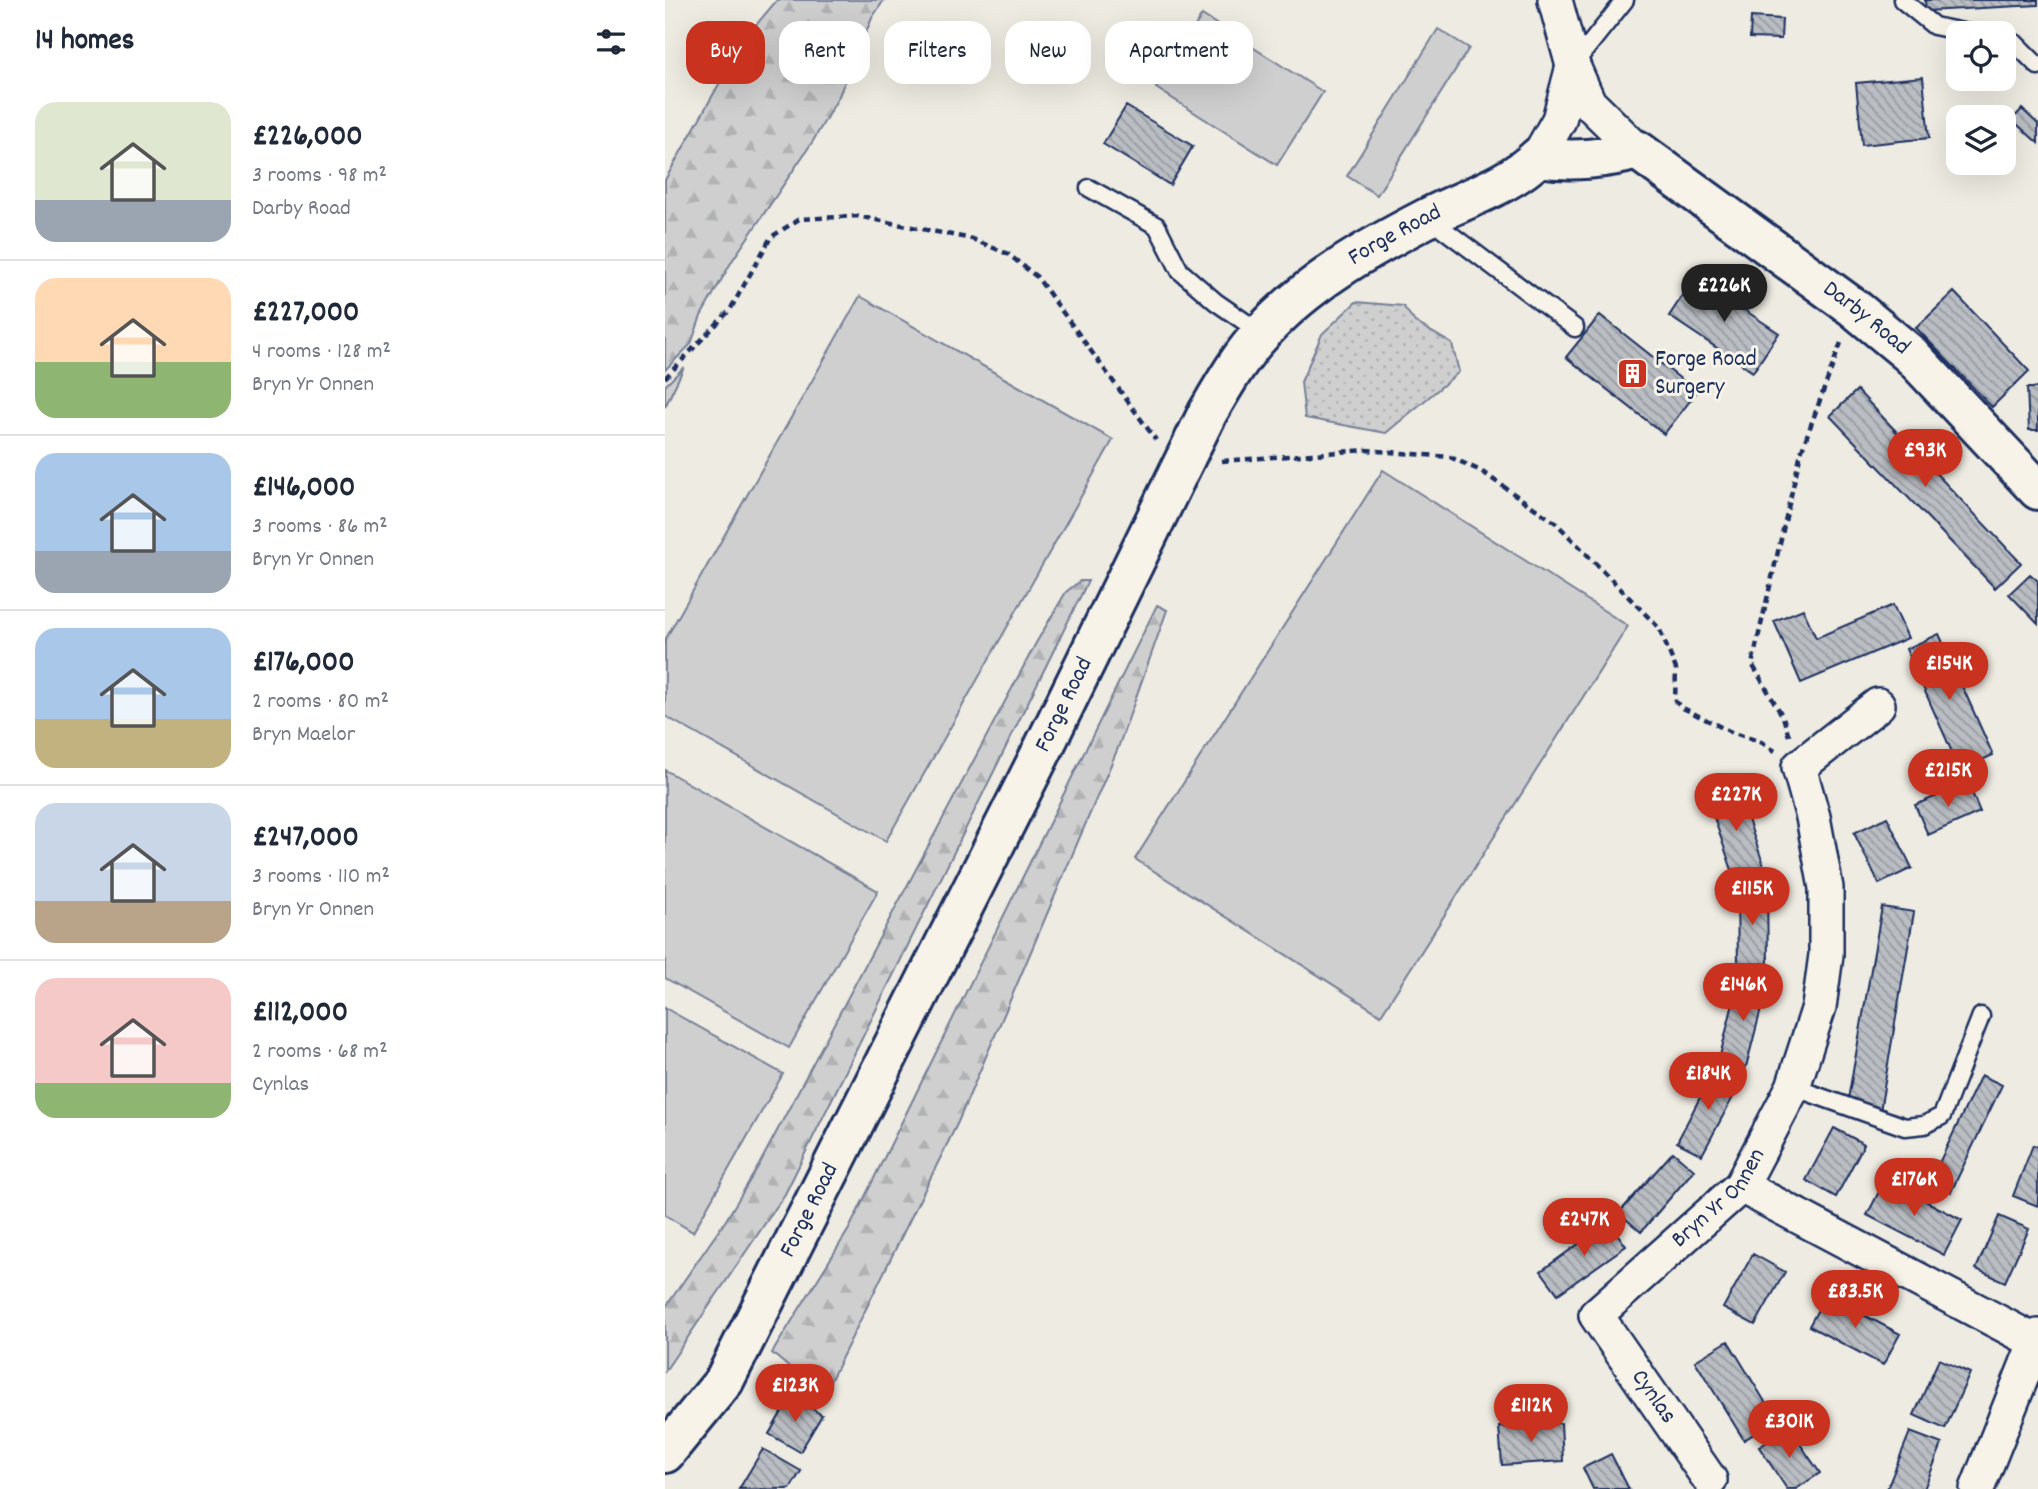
<!DOCTYPE html>
<html lang="en">
<head>
<meta charset="utf-8">
<style>
  :root { --surface:#fff; --page:#f6f6f7; --text:#1f2937; --muted:#747a83; --line:#e0e1e3; --accent:#c8321e }
  body { margin:0; font-family:Dekko,sans-serif; background:var(--page); color:var(--text); height:100vh; display:flex; flex-direction:column; font-size:26px; white-space:nowrap }
  * { box-sizing:border-box; margin:0 }
  p { font-size:23px; color:var(--muted) }
  .icon { flex:none; width:38px; height:38px; fill:none; stroke:currentColor; stroke-width:2; stroke-linecap:round; stroke-linejoin:round }
  .map { position:relative; flex:1; overflow:hidden }
  .side { display:flex; flex-direction:column; background:var(--surface); width:665px }
  .side>* { flex:none }
  .banner { position:absolute; left:21px; top:21px; width:665px; height:63px; display:flex; gap:14px }
  .tools { position:absolute; left:1281px; top:21px; display:grid; gap:14px }
  .tools a { display:grid; place-items:center; width:70px; height:70px; border-radius:14px; background:var(--surface); box-shadow:0 7px 28px #0002; font-size:35px }
  .price { position:absolute; translate:-50% -60px; padding:0 16px; border-radius:24px; background:var(--accent); color:#fff; font-size:23px; line-height:46px; filter:drop-shadow(0 2px 4px #0008) }
  .price::after { content:''; position:absolute; left:50%; top:42px; width:21px; height:16px; margin-left:-10px; background:inherit; clip-path:polygon(0 0,100% 0,50% 100%) }
  .price.on { background:#222; color:#fff }
  ul { padding:0; list-style:none }
  li { display:flex; align-items:center; gap:21px; height:175px; padding:0 35px }
  li+li { border-top:2px solid var(--line) }
  li span { display:grid; place-items:center; flex:none; width:196px; height:140px; border-radius:21px; color:#555 }
  li>.icon { margin-inline-start:auto }
  span .icon { width:84px; height:84px; fill:#fffc; stroke-width:1 }
  li b { font-size:30px }
  h2 { display:flex; justify-content:space-between; align-items:center; height:84px; padding:0 35px; font-size:30px }
  .chip { padding:0 24px; border-radius:21px; background:var(--surface); box-shadow:0 7px 28px #0002; font-size:24px; line-height:63px }
  .chip.on { background:var(--accent); color:#fff }
  main { display:flex; flex:1; min-height:0 }
  .map>svg:first-child { display:block }
  .forest { fill:url(#forest-firs); stroke:#757f96; stroke-width:2 }
  .park { fill:url(#park-dots); stroke:#757f96; stroke-width:2 }
  .pitch { fill:#cfcfcf; stroke:#757f96; stroke-width:2 }
  .building { fill:url(#building-back-hatch); stroke:#1b2f5e; stroke-width:2 }
  .lines { fill:none; stroke-linecap:round; stroke-linejoin:round }
  .lane-casing { stroke:#1b2f5e; stroke-width:21 }
  .street-casing { stroke:#1b2f5e; stroke-width:38 }
  .secondary-casing { stroke:#1b2f5e; stroke-width:44 }
  .path { stroke:#1b2f5e; stroke-width:4.5; stroke-dasharray:7 5; stroke-linecap:butt }
  .lane { stroke:#f7f3e8; stroke-width:16 }
  .street { stroke:#f7f3e8; stroke-width:33 }
  .secondary { stroke:#f7f3e8; stroke-width:38 }
  .labels { text-anchor:middle; dominant-baseline:central; stroke-width:6; stroke-linejoin:round; paint-order:stroke }
  .street-label { font-size:24px; fill:#1b2f5e; stroke:#f7f3e8 }
  .poi-label { font-size:24px; fill:#1b2f5e; stroke:#f7f3e8; text-anchor:start }
</style>
</head>
<body>
<main>
<section class="side">
<h2>14 homes<svg class="icon" aria-label="filters" viewBox="0 0 24 24"><path d="M4 7h16M4 17h16"/><circle cx="9" cy="7" r="2"/><circle cx="15" cy="17" r="2"/></svg></h2>
<ul>
<li><span style="background:linear-gradient(#dfe7d0 70%,#9aa5b1 0)"><svg class="icon" aria-label="home" viewBox="0 0 24 24"><path d="M3 11l9-7 9 7M6 9v11h12V9"/></svg></span><div><b>£226,000</b><p>3 rooms · 98 m²</p><p>Darby Road</p></div></li>
<li><span style="background:linear-gradient(#ffd9b3 60%,#8fb573 0)"><svg class="icon" aria-label="home" viewBox="0 0 24 24"><path d="M3 11l9-7 9 7M6 9v11h12V9"/></svg></span><div><b>£227,000</b><p>4 rooms · 128 m²</p><p>Bryn Yr Onnen</p></div></li>
<li><span style="background:linear-gradient(#a9c7e8 70%,#9aa5b1 0)"><svg class="icon" aria-label="home" viewBox="0 0 24 24"><path d="M3 11l9-7 9 7M6 9v11h12V9"/></svg></span><div><b>£146,000</b><p>3 rooms · 86 m²</p><p>Bryn Yr Onnen</p></div></li>
<li><span style="background:linear-gradient(#a9c7e8 65%,#c2b280 0)"><svg class="icon" aria-label="home" viewBox="0 0 24 24"><path d="M3 11l9-7 9 7M6 9v11h12V9"/></svg></span><div><b>£176,000</b><p>2 rooms · 80 m²</p><p>Bryn Maelor</p></div></li>
<li><span style="background:linear-gradient(#c9d6e8 70%,#b9a48a 0)"><svg class="icon" aria-label="home" viewBox="0 0 24 24"><path d="M3 11l9-7 9 7M6 9v11h12V9"/></svg></span><div><b>£247,000</b><p>3 rooms · 110 m²</p><p>Bryn Yr Onnen</p></div></li>
<li><span style="background:linear-gradient(#f6c9c9 75%,#8fb573 0)"><svg class="icon" aria-label="home" viewBox="0 0 24 24"><path d="M3 11l9-7 9 7M6 9v11h12V9"/></svg></span><div><b>£112,000</b><p>2 rooms · 68 m²</p><p>Cynlas</p></div></li>
</ul>
</section>
<div class="map">
<svg width="1373" height="1489" viewBox="0 0 1373 1489">
  <defs>
    <pattern id="forest-firs" width="22" height="20" patternUnits="userSpaceOnUse" patternTransform="scale(1.75)"><rect width="22" height="20" fill="#cfcfcf"/><path d="M5 1l3.5 6h-7zM16 11l3.5 6h-7z" fill="#b1b2b4"/></pattern>
    <pattern id="park-dots" width="8" height="8" patternUnits="userSpaceOnUse" patternTransform="scale(1.75)"><rect width="8" height="8" fill="#cfcfcf"/><path d="M2 2h.1M6 6h.1" fill="none" stroke="#b1b2b4" stroke-width="1.8" stroke-linecap="round"/></pattern>
    <pattern id="building-back-hatch" width="6" height="6" patternUnits="userSpaceOnUse" patternTransform="scale(1.75)"><rect width="6" height="6" fill="#babdc2"/><path d="M-1 5l2 2M0 0l6 6M5-1l2 2" fill="none" stroke="#969aa1"/></pattern>
  </defs>
  <rect width="100%" height="100%" fill="#eeebe2"/>
  <filter id="ink" filterUnits="userSpaceOnUse"><feTurbulence type="fractalNoise" baseFrequency=".0143" numOctaves="2"/><feDisplacementMap in="SourceGraphic" scale="14" xChannelSelector="R" yChannelSelector="G"/><feConvolveMatrix kernelMatrix="1 2 1 2 8 2 1 2 1" color-interpolation-filters="sRGB"/></filter>
  <g filter="url(#ink)">
    <path class="forest" d="M112,0H219L207,18L173,98L148,141L67,261L36,316L26,344L0,370V180L80,38Z
      M19,367L0,407V386Z
      M415,581H423L120,1194L0,1371V1308L61,1220L94,1165L371,643L401,592Z
      M492,605L502,610L453,748L293,1122L158,1396L107,1353L184,1229Z"/>
    <path class="park" d="M691,302L738,306L750,322L787,344L794,372L721,433L640,418L636,382L657,334Z"/>
    <path class="pitch" d="M537,15L658,92L612,165L491,88Z
      M773,29L804,48L712,195L682,176Z
      M195,296L448,440L221,841L0,716V640Z
      M718,470L963,626L716,1015L470,859Z
      M0,770L213,891L124,1048L0,978Z
      M0,1008L118,1074L28,1232L0,1215Z"/>
    <path class="building" d="M1260,0H1373V5L1261,11Z
      M1086,17L1117,19L1116,39L1085,38Z
      M1258,77L1264,138L1197,145L1191,83Z
      M461,106L528,146L505,185L438,144Z
      M1357,109L1373,124V143L1347,120Z
      M1030,277L1114,333L1088,372L1004,316Z
      M1289,292L1364,371L1327,407L1251,328Z
      M935,315L1032,392L999,434L901,357Z
      M1362,388H1373V430H1364Z
      M1192,390L1356,563L1330,588L1165,416Z
      M1365,574L1373,581V624L1344,594Z
      M1228,605L1243,638L1136,683L1109,621L1138,609L1151,638Z
      M1274,634L1328,755L1295,770L1241,649Z
      M1303,783L1315,812L1263,835L1250,805Z
      M1073,790L1099,866L1069,876L1043,800Z
      M1222,817L1247,868L1214,884L1189,833Z
      M1072,888H1102L1103,966H1073Z
      M1217,907L1249,912L1215,1111L1182,1105Z
      M1074,979L1102,986L1081,1067L1054,1060Z
      M1049,1070L1075,1084L1037,1155L1012,1142Z
      M1316,1075L1337,1085L1286,1192L1265,1182Z
      M1169,1128L1199,1144L1171,1197L1141,1180Z
      M1368,1145L1373,1147V1206L1348,1196Z
      M1008,1152L1029,1170L976,1232L954,1213Z
      M1220,1180L1297,1220L1279,1255L1202,1215Z
      M1334,1216L1364,1229L1340,1282L1311,1269Z
      M944,1222L961,1246L893,1294L876,1271Z
      M1088,1254L1120,1272L1090,1325L1058,1308Z
      M1161,1295L1235,1334L1218,1365L1144,1326Z
      M1063,1341L1111,1420L1079,1440L1030,1361Z
      M1274,1359L1305,1373L1280,1429L1249,1415Z
      M126,1396L157,1415L135,1452L104,1434Z
      M896,1423L898,1461L837,1465L834,1427Z
      M1124,1428L1155,1473L1131,1489H1122L1094,1447Z
      M1245,1432L1277,1444L1259,1489H1222Z
      M98,1449L136,1471L125,1489H74Z
      M946,1454L964,1489H928L918,1468Z"/>
    <g class="lines">
      <defs>
        <path id="lane" d="M1237,0L1269,26L1303,33
          M1339,41L1350,43L1373,66
          M909,64L960,0
          M424,188L492,226L515,271L551,302L596,333
          M765,219L910,328
          M1128,1087L1240,1127L1259,1125L1277,1116L1316,1016"/>
        <g id="street">
          <path d="M890,0L908,66L924,103L972,150"/>
          <path d="M873,157L894,120L908,66"/>
          <path d="M1076,1186L1371,1342"/>
          <path id="s1" d="M1045,1480L931,1315L1076,1186L1128,1087L1154,1007L1161,955V888L1148,817L1134,767L1213,705"/>
          <path d="M1312,1489L1373,1336"/>
        </g>
        <g id="secondary">
          <path id="s2" d="M0,1453L59,1381L379,747L543,412C559,385 575,356 597,333C642,283 702,249 762,218C798,199 844,186 873,157C905,162 941,159 972,150L1189,308L1246,355L1373,490"/>
        </g>
      </defs>
      <use href="#lane" class="lane-casing"/>
      <use href="#street" class="street-casing"/>
      <use href="#secondary" class="secondary-casing"/>
      <path class="path" d="M0,378L65,310L106,237L134,219L192,216L307,239L343,254L372,277L491,440
        M557,461L701,450L785,457L816,471L891,523L994,628L1011,669L1010,701L1016,707L1066,732L1096,742L1110,751
        M1124,736L1118,717L1087,664L1136,452L1177,340"/>
      <use href="#lane" class="lane"/>
      <use href="#street" class="street"/>
      <use href="#secondary" class="secondary"/>
    </g>
  </g>
  <defs>
    <symbol id="building-square" viewBox="-11 -11 22 22"><rect x="-9" y="-9" width="18" height="18" rx="4" fill="#c8321e" stroke="#f7f3e8"/><path d="M-4-6H4V6H1V3H-1V6H-4ZM-2.5-4.3h1.7v1.8h-1.7ZM.8-4.3h1.7v1.8H.8ZM-2.5-1h1.7V.8h-1.7ZM.8-1h1.7V.8H.8Z" fill="#fff"/></symbol>
  </defs>
  <g fill-rule="evenodd">
    <use href="#building-square" x="950" y="356" width="35" height="35"/>
  </g>
  <g class="labels">
    <g class="street-label">
      <text stroke="none"><textPath href="#s2" startOffset="1438">Forge Road</textPath></text>
      <text stroke="none"><textPath href="#s2" startOffset="1986">Darby Road</textPath></text>
      <text stroke="none"><textPath href="#s2" startOffset="850">Forge Road</textPath></text>
      <text stroke="none"><textPath href="#s1" startOffset="371">Bryn Yr Onnen</textPath></text>
      <text stroke="none"><textPath href="#s2" startOffset="284">Forge Road</textPath></text>
      <text transform="translate(988 1397) rotate(55)">Cynlas</text>
    </g>
    <g class="poi-label">
      <text x="990" y="360">Forge Road<tspan x="990" dy="28">Surgery</tspan></text>
    </g>
  </g>
</svg>
<div class="tools">
<a><svg class="icon" aria-label="locate" viewBox="0 0 24 24"><circle cx="12" cy="12" r="6"/><path d="M12 2v4M12 18v4M2 12h4M18 12h4"/></svg></a>
<a><svg class="icon" aria-label="layers" viewBox="0 0 24 24"><path d="M12 4l9 5-9 5-9-5zM3 14l9 5 9-5"/></svg></a>
</div>
<b class="price on" style="left:1059px;top:324px">£226K</b>
<b class="price" style="left:1260px;top:489px">£93K</b>
<b class="price" style="left:1284px;top:702px">£154K</b>
<b class="price" style="left:1283px;top:809px">£215K</b>
<b class="price" style="left:1071px;top:833px">£227K</b>
<b class="price" style="left:1087px;top:927px">£115K</b>
<b class="price" style="left:1078px;top:1023px">£146K</b>
<b class="price" style="left:1043px;top:1112px">£184K</b>
<b class="price" style="left:1249px;top:1218px">£176K</b>
<b class="price" style="left:919px;top:1258px">£247K</b>
<b class="price" style="left:1190px;top:1330px">£83.5K</b>
<b class="price" style="left:130px;top:1424px">£123K</b>
<b class="price" style="left:866px;top:1444px">£112K</b>
<b class="price" style="left:1124px;top:1460px">£301K</b>
<div class="banner">
<a class="chip on">Buy</a>
<a class="chip">Rent</a>
<a class="chip">Filters</a>
<a class="chip">New</a>
<a class="chip">Apartment</a>
</div>
</div>
</main>
</body>
</html>
